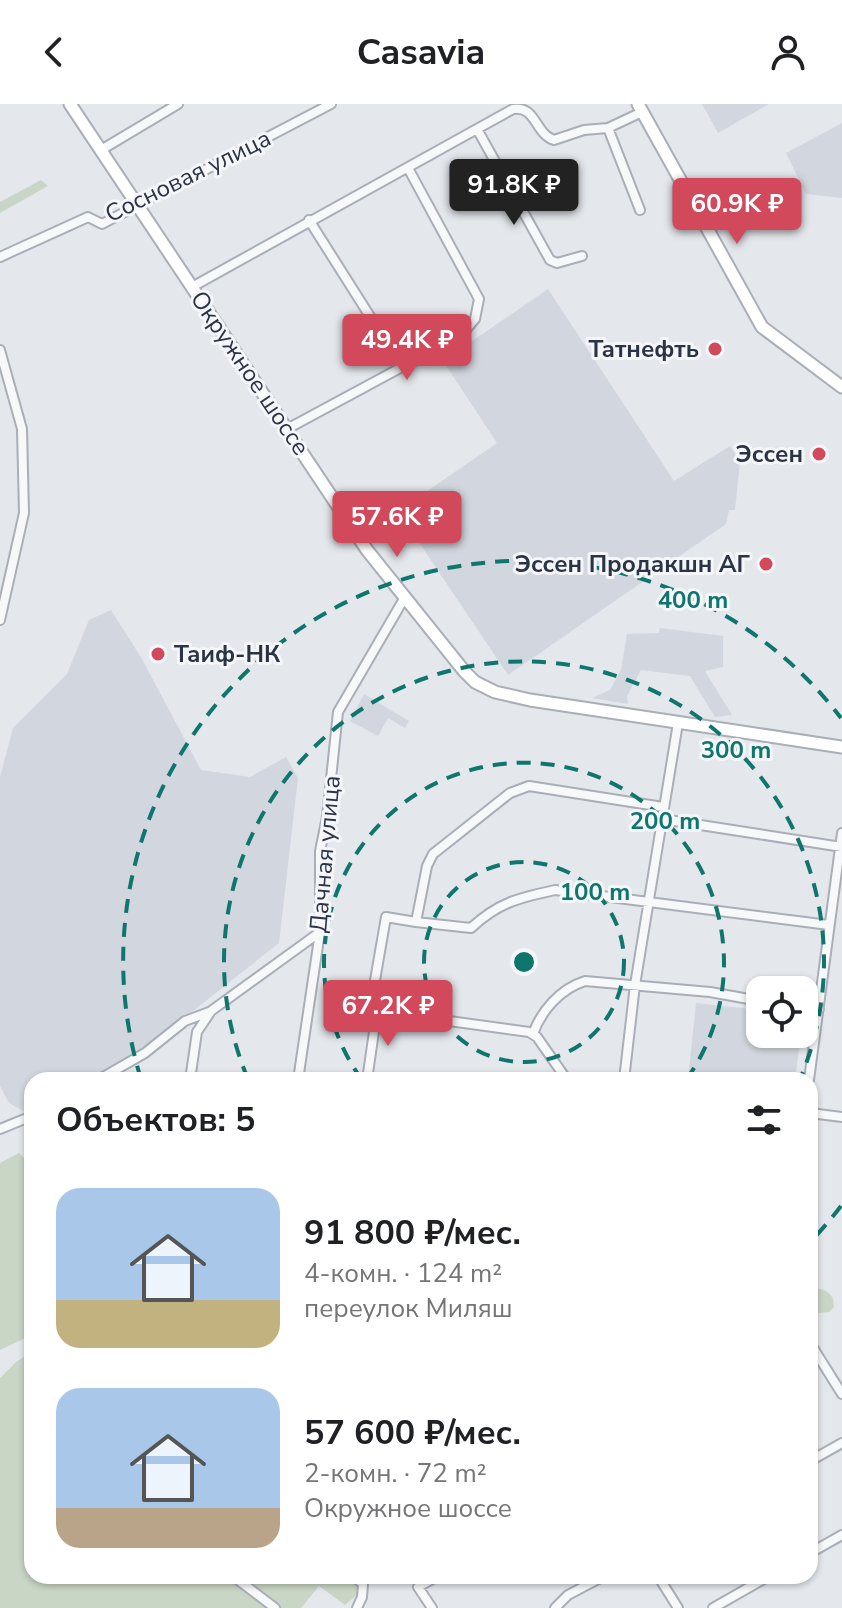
<!DOCTYPE html>
<html lang="ru">
<head>
<meta charset="utf-8">
<style>
  :root { --surface:#fff; --page:#f2f2f2; --text:#202124; --muted:#757577; --accent:#d1495b }
  body { margin:0; font-family:"Nunito Sans",sans-serif; background:var(--page); color:var(--text); height:100vh; display:flex; flex-direction:column; font-size:30px; white-space:nowrap }
  * { box-sizing:border-box; margin:0 }
  p { font-size:26px; color:var(--muted) }
  .icon { flex:none; width:44px; height:44px; fill:none; stroke:currentColor; stroke-width:2; stroke-linecap:round; stroke-linejoin:round }
  .map { position:relative; flex:1; overflow:hidden }
  .sheet { position:absolute; left:24px; top:968px; width:794px; height:512px; display:flex; flex-direction:column; background:var(--surface); border-radius:24px; box-shadow:0 2px 6px #0004 }
  .sheet>* { flex:none }
  .tools { position:absolute; left:746px; top:872px; display:grid; gap:16px }
  .tools a { display:grid; place-items:center; width:72px; height:72px; border-radius:16px; background:var(--surface); box-shadow:0 2px 6px #0004; font-size:40px }
  .price { position:absolute; translate:-50% -68px; padding:0 18px; border-radius:8px; background:var(--accent); color:#fff; font-size:26px; line-height:52px; filter:drop-shadow(0 2px 4px #0008) }
  .price::after { content:''; position:absolute; left:50%; top:48px; width:24px; height:18px; margin-left:-12px; background:inherit; clip-path:polygon(0 0,100% 0,50% 100%) }
  .price.selected { background:#222; color:#fff }
  ul { padding:0; list-style:none }
  li { display:flex; align-items:center; gap:24px; height:200px; padding:0 32px }
  li span { display:grid; place-items:center; flex:none; width:224px; height:160px; border-radius:24px; color:#555 }
  li>.icon { margin-inline-start:auto }
  span .icon { width:96px; height:96px; fill:#fffc; stroke-width:1 }
  li b { font-size:34px }
  h2 { display:flex; justify-content:space-between; align-items:center; height:96px; padding:0 32px; font-size:34px }
  header { display:flex; justify-content:space-between; align-items:center; height:104px; padding:0 32px; background:var(--surface); font-size:36px; font-weight:700 }
  .map>svg:first-child { display:block }
  .built { fill:#d2d6de }
  .green { fill:#c9d6c5 }
  .lines { fill:none; stroke-linecap:round; stroke-linejoin:round }
  .street-casing { stroke:#a9aeb7; stroke-width:12 }
  .secondary-casing { stroke:#a9aeb7; stroke-width:15 }
  .street { stroke:#f7f8fa; stroke-width:8 }
  .secondary { stroke:#fff; stroke-width:11 }
  .ring { fill:none; stroke:#0f766e; stroke-width:4; stroke-dasharray:14 10 }
  .poi-dot { fill:#d1495b; stroke:#f4f6f9; stroke-width:3 }
  .labels { text-anchor:middle; dominant-baseline:central; stroke-width:6; stroke-linejoin:round; paint-order:stroke }
  .street-label { font-size:24px; fill:#2b3445; stroke:#f4f6f9 }
  .poi-label { font-size:24px; font-weight:bold; fill:#2b3445; stroke:#f4f6f9; text-anchor:end }
  .centre { fill:#0f766e; stroke:#f4f6f9; stroke-width:4 }
  .ring-label { font-size:24px; text-anchor:middle; font-weight:bold; fill:#0f766e; stroke:#f4f6f9; stroke-width:6; stroke-linejoin:round; paint-order:stroke }
</style>
</head>
<body>
<header><svg class="icon" aria-label="back" viewBox="0 0 24 24"><path d="M15 5l-7 7 7 7"/></svg>Casavia<svg class="icon" aria-label="person" viewBox="0 0 24 24"><circle cx="12" cy="8" r="4"/><path d="M4 21q1-7 8-7t8 7"/></svg></header>
<div class="map">
<svg width="842" height="1504" viewBox="0 0 842 1504">
  <rect width="100%" height="100%" fill="#e4e7ec"/>
  <path class="built" d="M702,0H769L718,29Z
    M842,19V94L806,90L786,49Z
    M548,185L674,377L730,342L740,358L735,406H729L726,420L508,571L398,407L497,339L443,257Z
    M111,506L142,555L201,666L250,673L286,653L298,674L279,839L141,948L90,976H32V1008L28,1010L9,999L0,982V673L13,624L67,570L89,516Z
    M660,524L723,532V563L705,567L732,611L715,613L690,572L641,566L627,592L628,600L592,594L610,586L621,566L627,530L659,529Z
    M364,590L409,617L405,624L388,614L378,632L350,617Z
    M696,899L760,906V930H801L795,976H688Z"/>
  <path class="green" d="M41,76L48,82L0,109V98Z
    M19,1049L32,1062V1231L0,1246V1059Z
    M810,1184C823,1184 834,1187 834,1203L829,1208L810,1210Z
    M32,1248V1472H379L345,1501L319,1482L301,1504H0V1274L16,1258Z"/>
  <g class="lines">
    <defs>
      <path id="street" d="M608,24L640,106
        M477,25L550,156L557,159L582,152
        M101,46L178,0
        M309,116L402,263
        M0,153L88,113L102,120L331,0
        M192,183L513,5C536,1 535,30 554,36L584,26L608,24L642,8
        M0,246L22,325L24,409L0,516
        M287,325L402,263L457,236L475,215L479,195L408,64
        M662,715L842,743
        M416,818L471,824C499,798 519,794 555,786L829,821
        M804,903L819,905
        M377,907L529,928L537,933L567,976
        M533,930C541,907 560,885 585,877L710,888L760,897
        M98,976L145,949L185,917L209,908
        M190,976L197,928L211,907L320,828
        M298,976L320,828V747L327,713L338,608L405,493
        M367,976L377,907L374,882L386,813L416,818L427,762L433,750L510,689L529,682L663,703
        M624,976L635,881L678,619
        M809,976L842,729
        M810,1009L842,1013
        M0,1025L32,1012
        M810,1239L842,1290
        M810,1357L842,1339
        M810,1449L842,1431
        M233,1472L275,1504
        M353,1472L363,1480L362,1493L357,1504
        M658,1472L678,1504
        M432,1504L418,1483L438,1472
        M555,1504L568,1491L604,1472
        M713,1504L769,1472"/>
      <path id="secondary" d="M70,0L367,446L464,567L475,578L495,588L530,596L842,643
        M638,0L762,223L842,283"/>
    </defs>
    <use href="#street" class="street-casing"/>
    <use href="#secondary" class="secondary-casing"/>
    <use href="#street" class="street"/>
    <use href="#secondary" class="secondary"/>
  </g>
  <g class="ring">
    <circle cx="524" cy="858" r="100"/>
    <path d="M362 976A200 200 0 1 1 686 976"/>
    <path d="M248 975A300 300 0 1 1 800 975"/>
    <path d="M841 1102A400 400 0 0 1 812 1136M141 975A400 400 0 0 1 841 614"/>
  </g>
  <g class="poi-dot">
    <circle cx="715" cy="245" r="8"/>
    <circle cx="819" cy="350" r="8"/>
    <circle cx="766" cy="460" r="8"/>
    <circle cx="158" cy="550" r="8"/>
  </g>
  <g class="labels">
    <g class="street-label">
      <text transform="translate(188 72) rotate(-26)">Сосновая улица</text>
      <text transform="translate(250 269) rotate(56)">Окружное шоссе</text>
      <text transform="translate(325 750) rotate(-85)">Дачная улица</text>
    </g>
    <g class="poi-label">
      <text x="699" y="245">Татнефть</text>
      <text x="803" y="350">Эссен</text>
      <text x="750" y="460">Эссен Продакшн АГ</text>
      <text x="174" y="550" text-anchor="start">Таиф-НК</text>
    </g>
  </g>
  <circle cx="524" cy="858" r="12" class="centre"/>
  <g class="ring-label">
    <text x="693" y="504">400 m</text>
    <text x="736" y="654">300 m</text>
    <text x="665" y="725">200 m</text>
    <text x="595" y="796">100 m</text>
  </g>
</svg>
<div class="tools">
<a><svg class="icon" aria-label="locate" viewBox="0 0 24 24"><circle cx="12" cy="12" r="6"/><path d="M12 2v4M12 18v4M2 12h4M18 12h4"/></svg></a>
</div>
<b class="price selected" style="left:514px;top:123px">91.8K ₽</b>
<b class="price" style="left:737px;top:142px">60.9K ₽</b>
<b class="price" style="left:407px;top:278px">49.4K ₽</b>
<b class="price" style="left:397px;top:455px">57.6K ₽</b>
<b class="price" style="left:388px;top:944px">67.2K ₽</b>
<section class="sheet">
<h2>Объектов: 5<svg class="icon" aria-label="filters" viewBox="0 0 24 24"><path d="M4 7h16M4 17h16"/><circle cx="9" cy="7" r="2"/><circle cx="15" cy="17" r="2"/></svg></h2>
<ul>
<li><span style="background:linear-gradient(#a9c7e8 70%,#c2b280 0)"><svg class="icon" aria-label="home" viewBox="0 0 24 24"><path d="M3 11l9-7 9 7M6 9v11h12V9"/></svg></span><div><b>91 800 ₽/мес.</b><p>4-комн. · 124 m²</p><p>переулок Миляш</p></div></li>
<li><span style="background:linear-gradient(#a9c7e8 75%,#b9a48a 0)"><svg class="icon" aria-label="home" viewBox="0 0 24 24"><path d="M3 11l9-7 9 7M6 9v11h12V9"/></svg></span><div><b>57 600 ₽/мес.</b><p>2-комн. · 72 m²</p><p>Окружное шоссе</p></div></li>
</ul>
</section>
</div>
</body>
</html>
